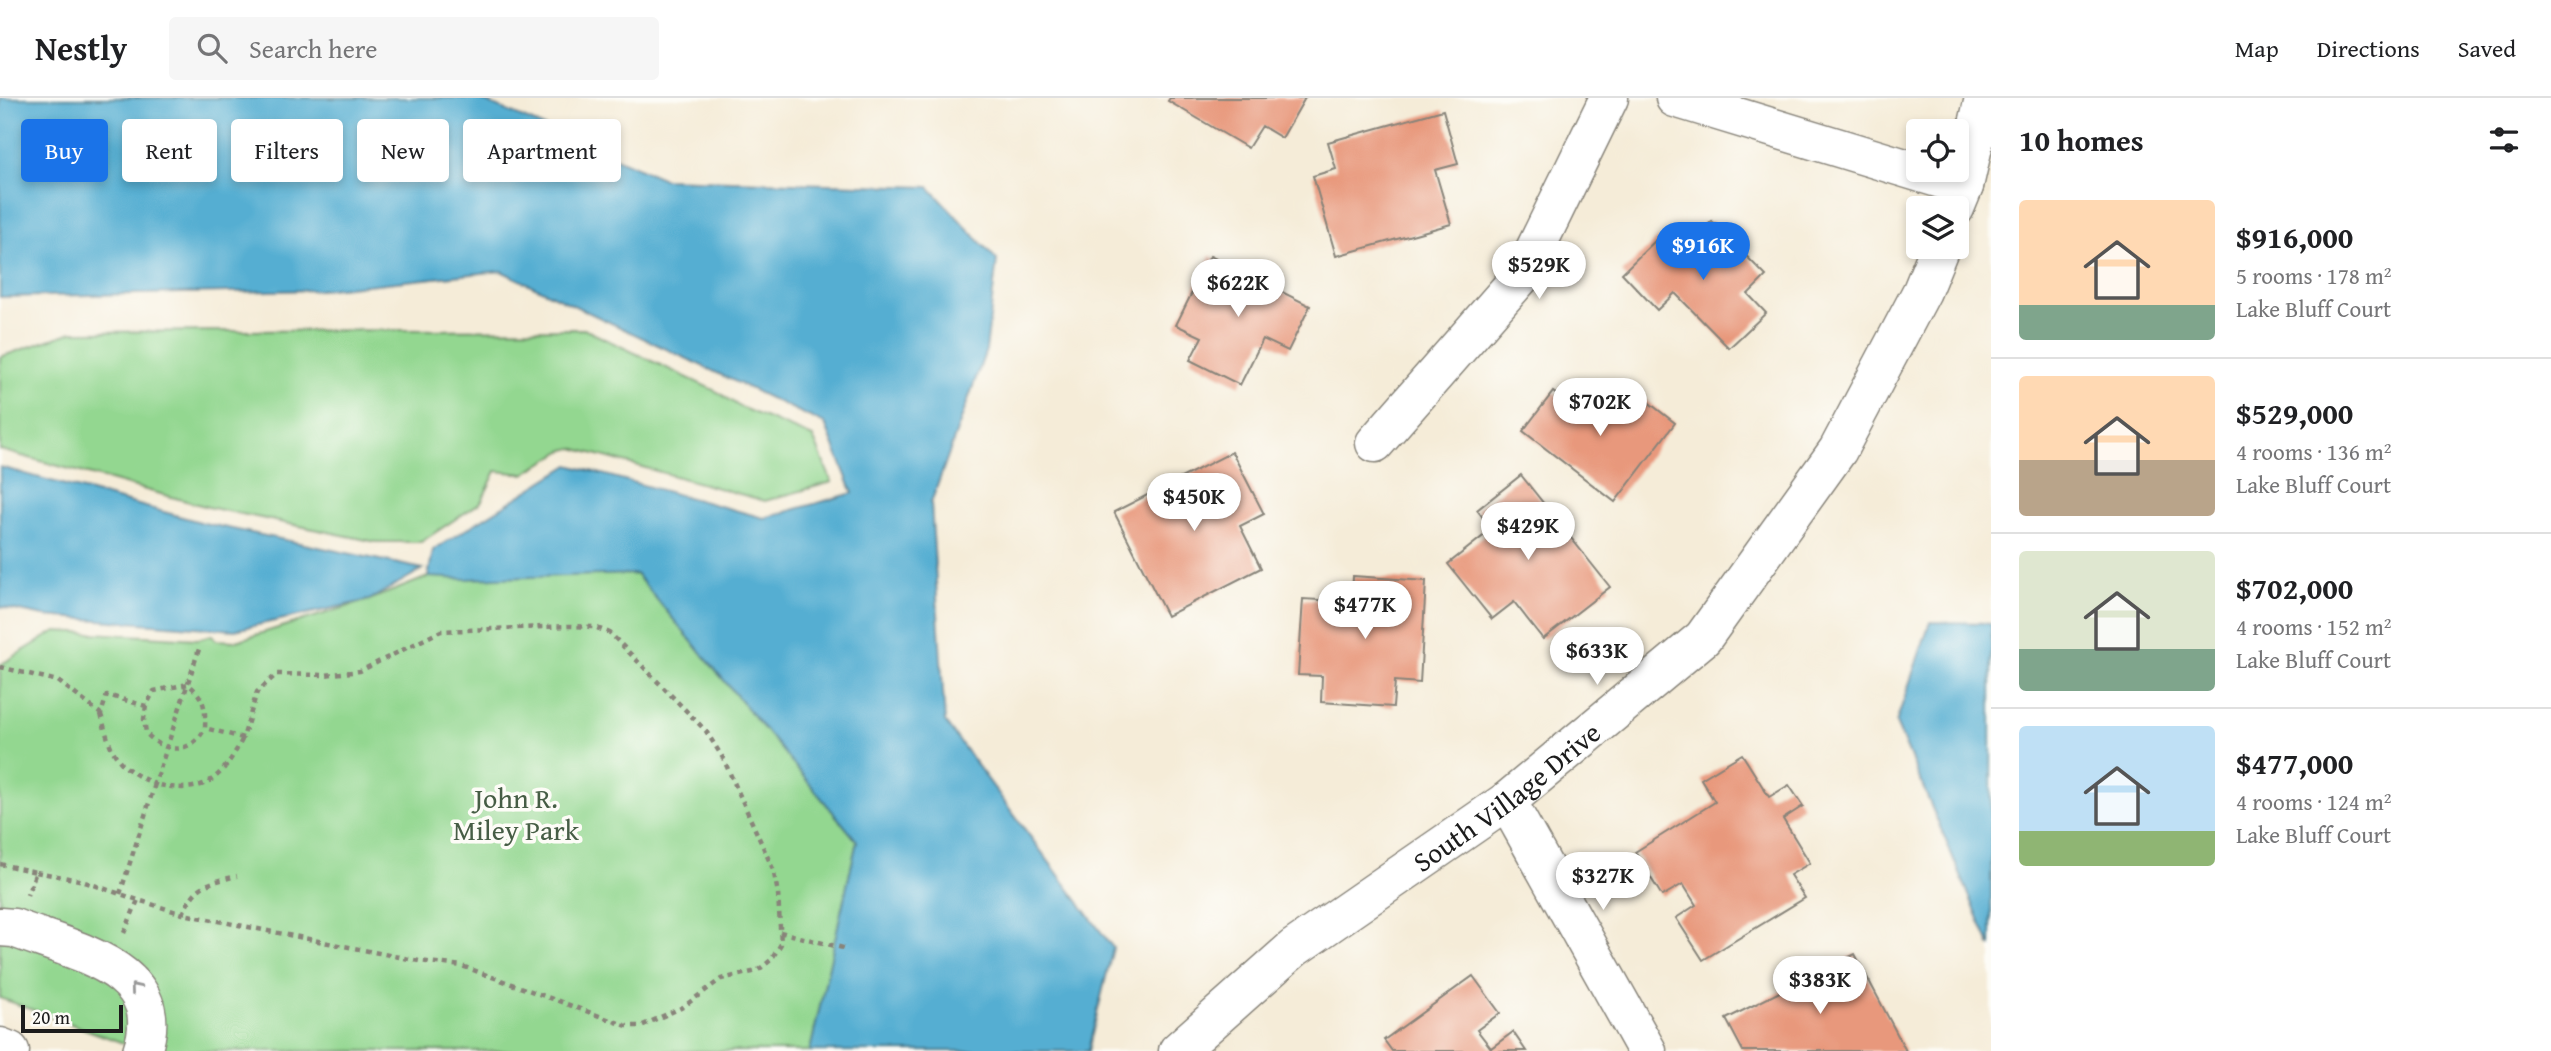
<!DOCTYPE html>
<html lang="en">
<head>
<meta charset="utf-8">
<style>
  :root { --surface:#fff; --page:#f6f6f6; --text:#202124; --muted:#757577; --line:#e0e0e0; --accent:#1a73e8 }
  body { margin:0; font-family:"Gentium Book Plus",serif; background:var(--page); color:var(--text); height:100vh; display:flex; flex-direction:column; font-size:26px; white-space:nowrap }
  * { box-sizing:border-box; margin:0 }
  p { font-size:23px; color:var(--muted) }
  .icon { flex:none; width:38px; height:38px; fill:none; stroke:currentColor; stroke-width:2; stroke-linecap:round; stroke-linejoin:round }
  .map { position:relative; flex:1; overflow:hidden }
  .sheet { display:flex; flex-direction:column; background:var(--surface); width:560px }
  .sheet>* { flex:none }
  .top-card { position:absolute; left:21px; top:21px; width:665px; height:63px; display:flex; gap:14px }
  .fabs { position:absolute; left:1906px; top:21px; display:grid; gap:14px }
  .fabs a { display:grid; place-items:center; width:63px; height:63px; border-radius:7px; background:var(--surface); box-shadow:0 4px 10px #0003; font-size:35px }
  .scale { position:absolute; left:21px; bottom:18px; width:102px; box-sizing:border-box; padding-left:7px; border:4px solid #1c1c1c; border-top:0; font-size:19px; line-height:24px; white-space:nowrap; color:#1c1c1c; -webkit-text-stroke:5px #fdfcf7; paint-order:stroke }
  .price { position:absolute; translate:-50% -60px; padding:0 16px; border-radius:24px; background:#fff; color:#222; font-size:23px; line-height:46px; filter:drop-shadow(0 2px 4px #0008) }
  .price::after { content:''; position:absolute; left:50%; top:42px; width:21px; height:16px; margin-left:-10px; background:inherit; clip-path:polygon(0 0,100% 0,50% 100%) }
  .price.current { background:var(--accent); color:#fff }
  ul { padding:0; list-style:none }
  li { display:flex; align-items:center; gap:21px; height:175px; padding:0 28px }
  li+li { border-top:2px solid var(--line) }
  li span { display:grid; place-items:center; flex:none; width:196px; height:140px; border-radius:7px; color:#555 }
  li>.icon { margin-inline-start:auto }
  span .icon { width:84px; height:84px; fill:#fffc; stroke-width:1 }
  li b { font-size:30px }
  h2 { display:flex; justify-content:space-between; align-items:center; height:84px; padding:0 28px; font-size:30px }
  .chip { padding:0 24px; border-radius:7px; background:var(--surface); box-shadow:0 4px 10px #0003; font-size:24px; line-height:63px }
  .chip.current { background:var(--accent); color:#fff }
  header { display:flex; align-items:center; gap:42px; box-sizing:border-box; height:98px; padding:0 35px; background:var(--surface); border-bottom:2px solid var(--line) }
  header strong { font-size:33px }
  nav { display:flex; gap:38px; margin-inline-start:auto; font-size:24px }
  .search { width:490px; height:63px; background:var(--page); display:flex; align-items:center; gap:18px; box-sizing:border-box; padding:0 24px; border-radius:7px; color:var(--muted); font-size:26px }
  main { display:flex; flex:1; min-height:0 }
  .map>svg:first-child { display:block }
  .green { fill:#93d790; stroke:#587a56; stroke-width:2 }
  .water { fill:#54aed2; stroke:#386577; stroke-width:2 }
  .building { fill:#e8987c }
  .lines { fill:none; stroke-linecap:round; stroke-linejoin:round }
  .minor-casing { stroke:#88847a; stroke-width:41 }
  .path { stroke:#88847a; stroke-width:4.5; stroke-dasharray:5 5; stroke-linecap:butt }
  .minor { stroke:#fff; stroke-width:38 }
  .oneway { stroke:#999 }
  .labels { text-anchor:middle; dominant-baseline:central; stroke-width:7; stroke-linejoin:round; paint-order:stroke }
  .street-label { font-size:28px; fill:#1c1c1c; stroke:#fdfcf7 }
  .park-label { font-size:28px; fill:#465d45; stroke:#fdfcf7 }
</style>
</head>
<body>
<header>
<strong>Nestly</strong>
<div class="search"><svg class="icon" aria-label="search" viewBox="0 0 24 24"><circle cx="10" cy="10" r="6"/><path d="M15 15l6 6"/></svg>Search here</div>
<nav><a>Map</a><a>Directions</a><a>Saved</a></nav>
</header>
<main>
<div class="map">
<svg width="1991" height="953" viewBox="0 0 1991 953">
  <rect width="100%" height="100%" fill="#fdfcf7"/>
  <filter id="ink" filterUnits="userSpaceOnUse"><feTurbulence type="fractalNoise" baseFrequency=".0143" numOctaves="2"/><feDisplacementMap in="SourceGraphic" scale="14" xChannelSelector="R" yChannelSelector="G"/><feConvolveMatrix kernelMatrix="1 2 1 2 8 2 1 2 1" color-interpolation-filters="sRGB"/></filter>
  <filter id="wash" filterUnits="userSpaceOnUse"><feTurbulence type="fractalNoise" baseFrequency=".00686" numOctaves="4" result="noise"/><feDisplacementMap in="SourceGraphic" scale="28" xChannelSelector="R" yChannelSelector="G"/><feGaussianBlur stdDeviation="1.57" result="paint"/><feColorMatrix in="noise" values="0 0 0 0 0 0 0 0 0 0 0 0 0 0 0 0 0 1.4 0 .05"/><feComposite in="paint" operator="in"/></filter>
  <g filter="url(#wash)">
    <rect width="100%" height="100%" fill="#f5ecd8"/>
    <path class="green" d="M584,231L718,294L740,309L813,339L832,384L765,403L573,350L562,353L524,376L496,373L481,404L421,444H376L208,409L0,352V259L72,234Z
      M636,476L857,743L810,953H145L0,900V567L56,533L198,541L212,537L216,542L236,543L369,502L428,479Z"/>
    <path class="water" d="M0,0H477L664,81L929,89L997,162L986,252L931,405L945,624L1113,850L1088,953H810L857,743L636,476L464,481L428,479L433,452L569,367L764,420L853,395L825,326L501,173L319,192L0,199Z
      M0,369L204,425L423,471L369,502L235,532L44,518L0,509Z
      M1930,524L1991,525V849L1896,625Z"/>
    <g id="blocks">
      <path class="building" d="M1170,0H1305L1282,40L1262,28L1248,50L1168,3Z
        M1443,12L1458,66L1435,72L1451,126L1336,158L1313,78L1336,71L1328,44Z
        M1712,123L1766,178L1748,196L1766,215L1729,250L1675,195L1657,212L1622,175L1658,140L1676,158Z
        M1210,158L1310,208L1288,253L1263,241L1240,287L1190,262L1202,239L1176,227Z
        M1586,289L1623,317L1639,297L1675,325L1615,404L1523,333L1553,294L1572,308Z
        M1232,354L1264,416L1240,428L1261,470L1167,518L1114,414Z
        M1521,377L1610,489L1543,541L1514,504L1492,521L1448,466L1492,431L1477,412Z
        M1353,478L1426,483L1420,585L1395,583L1393,609L1321,604L1322,578L1298,577L1303,501L1352,504Z
        M1742,656L1769,699L1789,687L1803,708L1783,721L1810,765L1790,777L1805,800L1703,862L1676,820L1696,807L1683,786L1662,798L1635,754L1715,704L1701,681Z
        M1855,856L1906,953H1743L1726,921Z
        M1473,878L1500,915L1477,932L1491,950L1513,934L1526,953H1392L1384,942Z"/>
    </g>
  </g>
  <g filter="url(#ink)">
    <use href="#blocks" fill-opacity="0" stroke="#88847a" stroke-width="2"/>
    <g class="lines">
      <defs>
        <g id="minor">
          <path d="M1675,0L1964,88"/>
          <path d="M1955,110L1964,88L1984,0"/>
          <path d="M1375,345L1523,176L1609,0"/>
          <path d="M1507,703L1647,953"/>
          <path d="M0,829L14,830C72,853 171,870 142,953"/>
          <path d="M0,949L10,953"/>
          <path id="s1" d="M1178,953L1294,850L1507,703L1703,540L1838,352L1922,193L1940,149"/>
        </g>
      </defs>
      <use href="#minor" class="minor-casing"/>
      <path class="path" d="M0,569L58,583L101,616L107,597L146,608L154,593L188,586C204,599 206,609 205,630L243,640L257,594L277,576L324,577L360,573L441,533L570,528L594,529L610,535L706,633L723,660L773,771L778,795L781,846L771,862L757,873L721,881L683,909L641,928H627L462,868L419,863L183,816C195,786 208,785 237,778
        M146,608L144,621L146,635C165,657 192,656 205,630
        M101,616C111,656 116,669 155,686L199,551
        M0,766L36,774L27,797
        M36,774L79,782L138,802
        M120,796L155,686C204,698 221,682 243,640
        M780,834L843,850
        M124,835L138,802L183,816"/>
      <use href="#minor" class="minor"/>
    </g>
    <defs><path id="oneway-chevron" d="M-2-3.5L2.5 0L-2 3.5" fill="none" stroke-width="1.6" stroke-linecap="round" stroke-linejoin="round" transform="scale(1.75)"/></defs>
    <use class="oneway" href="#oneway-chevron" transform="translate(135 890) rotate(-130)"/>
  </g>
  <g class="labels">
    <g class="street-label">
      <text stroke="none"><textPath href="#s1" startOffset="416">South Village Drive</textPath></text>
    </g>
    <g class="park-label">
      <text x="516" y="699">John R.<tspan x="516" dy="32">Miley Park</tspan></text>
    </g>
  </g>
</svg>
<div class="fabs">
<a><svg class="icon" aria-label="locate" viewBox="0 0 24 24"><circle cx="12" cy="12" r="6"/><path d="M12 2v4M12 18v4M2 12h4M18 12h4"/></svg></a>
<a><svg class="icon" aria-label="layers" viewBox="0 0 24 24"><path d="M12 4l9 5-9 5-9-5zM3 14l9 5 9-5"/></svg></a>
</div>
<div class="scale">20 m</div>
<b class="price current" style="left:1703px;top:184px">$916K</b>
<b class="price" style="left:1539px;top:203px">$529K</b>
<b class="price" style="left:1238px;top:221px">$622K</b>
<b class="price" style="left:1600px;top:340px">$702K</b>
<b class="price" style="left:1194px;top:435px">$450K</b>
<b class="price" style="left:1528px;top:464px">$429K</b>
<b class="price" style="left:1365px;top:543px">$477K</b>
<b class="price" style="left:1597px;top:589px">$633K</b>
<b class="price" style="left:1603px;top:814px">$327K</b>
<b class="price" style="left:1820px;top:918px">$383K</b>
<div class="top-card">
<a class="chip current">Buy</a>
<a class="chip">Rent</a>
<a class="chip">Filters</a>
<a class="chip">New</a>
<a class="chip">Apartment</a>
</div>
</div>
<section class="sheet">
<h2>10 homes<svg class="icon" aria-label="filters" viewBox="0 0 24 24"><path d="M4 7h16M4 17h16"/><circle cx="9" cy="7" r="2"/><circle cx="15" cy="17" r="2"/></svg></h2>
<ul>
<li><span style="background:linear-gradient(#ffd9b3 75%,#7fa58c 0)"><svg class="icon" aria-label="home" viewBox="0 0 24 24"><path d="M3 11l9-7 9 7M6 9v11h12V9"/></svg></span><div><b>$916,000</b><p>5 rooms · 178 m²</p><p>Lake Bluff Court</p></div></li>
<li><span style="background:linear-gradient(#ffd9b3 60%,#b9a48a 0)"><svg class="icon" aria-label="home" viewBox="0 0 24 24"><path d="M3 11l9-7 9 7M6 9v11h12V9"/></svg></span><div><b>$529,000</b><p>4 rooms · 136 m²</p><p>Lake Bluff Court</p></div></li>
<li><span style="background:linear-gradient(#dfe7d0 70%,#7fa58c 0)"><svg class="icon" aria-label="home" viewBox="0 0 24 24"><path d="M3 11l9-7 9 7M6 9v11h12V9"/></svg></span><div><b>$702,000</b><p>4 rooms · 152 m²</p><p>Lake Bluff Court</p></div></li>
<li><span style="background:linear-gradient(#bfe0f5 75%,#8fb573 0)"><svg class="icon" aria-label="home" viewBox="0 0 24 24"><path d="M3 11l9-7 9 7M6 9v11h12V9"/></svg></span><div><b>$477,000</b><p>4 rooms · 124 m²</p><p>Lake Bluff Court</p></div></li>
</ul>
</section>
</main>
</body>
</html>
